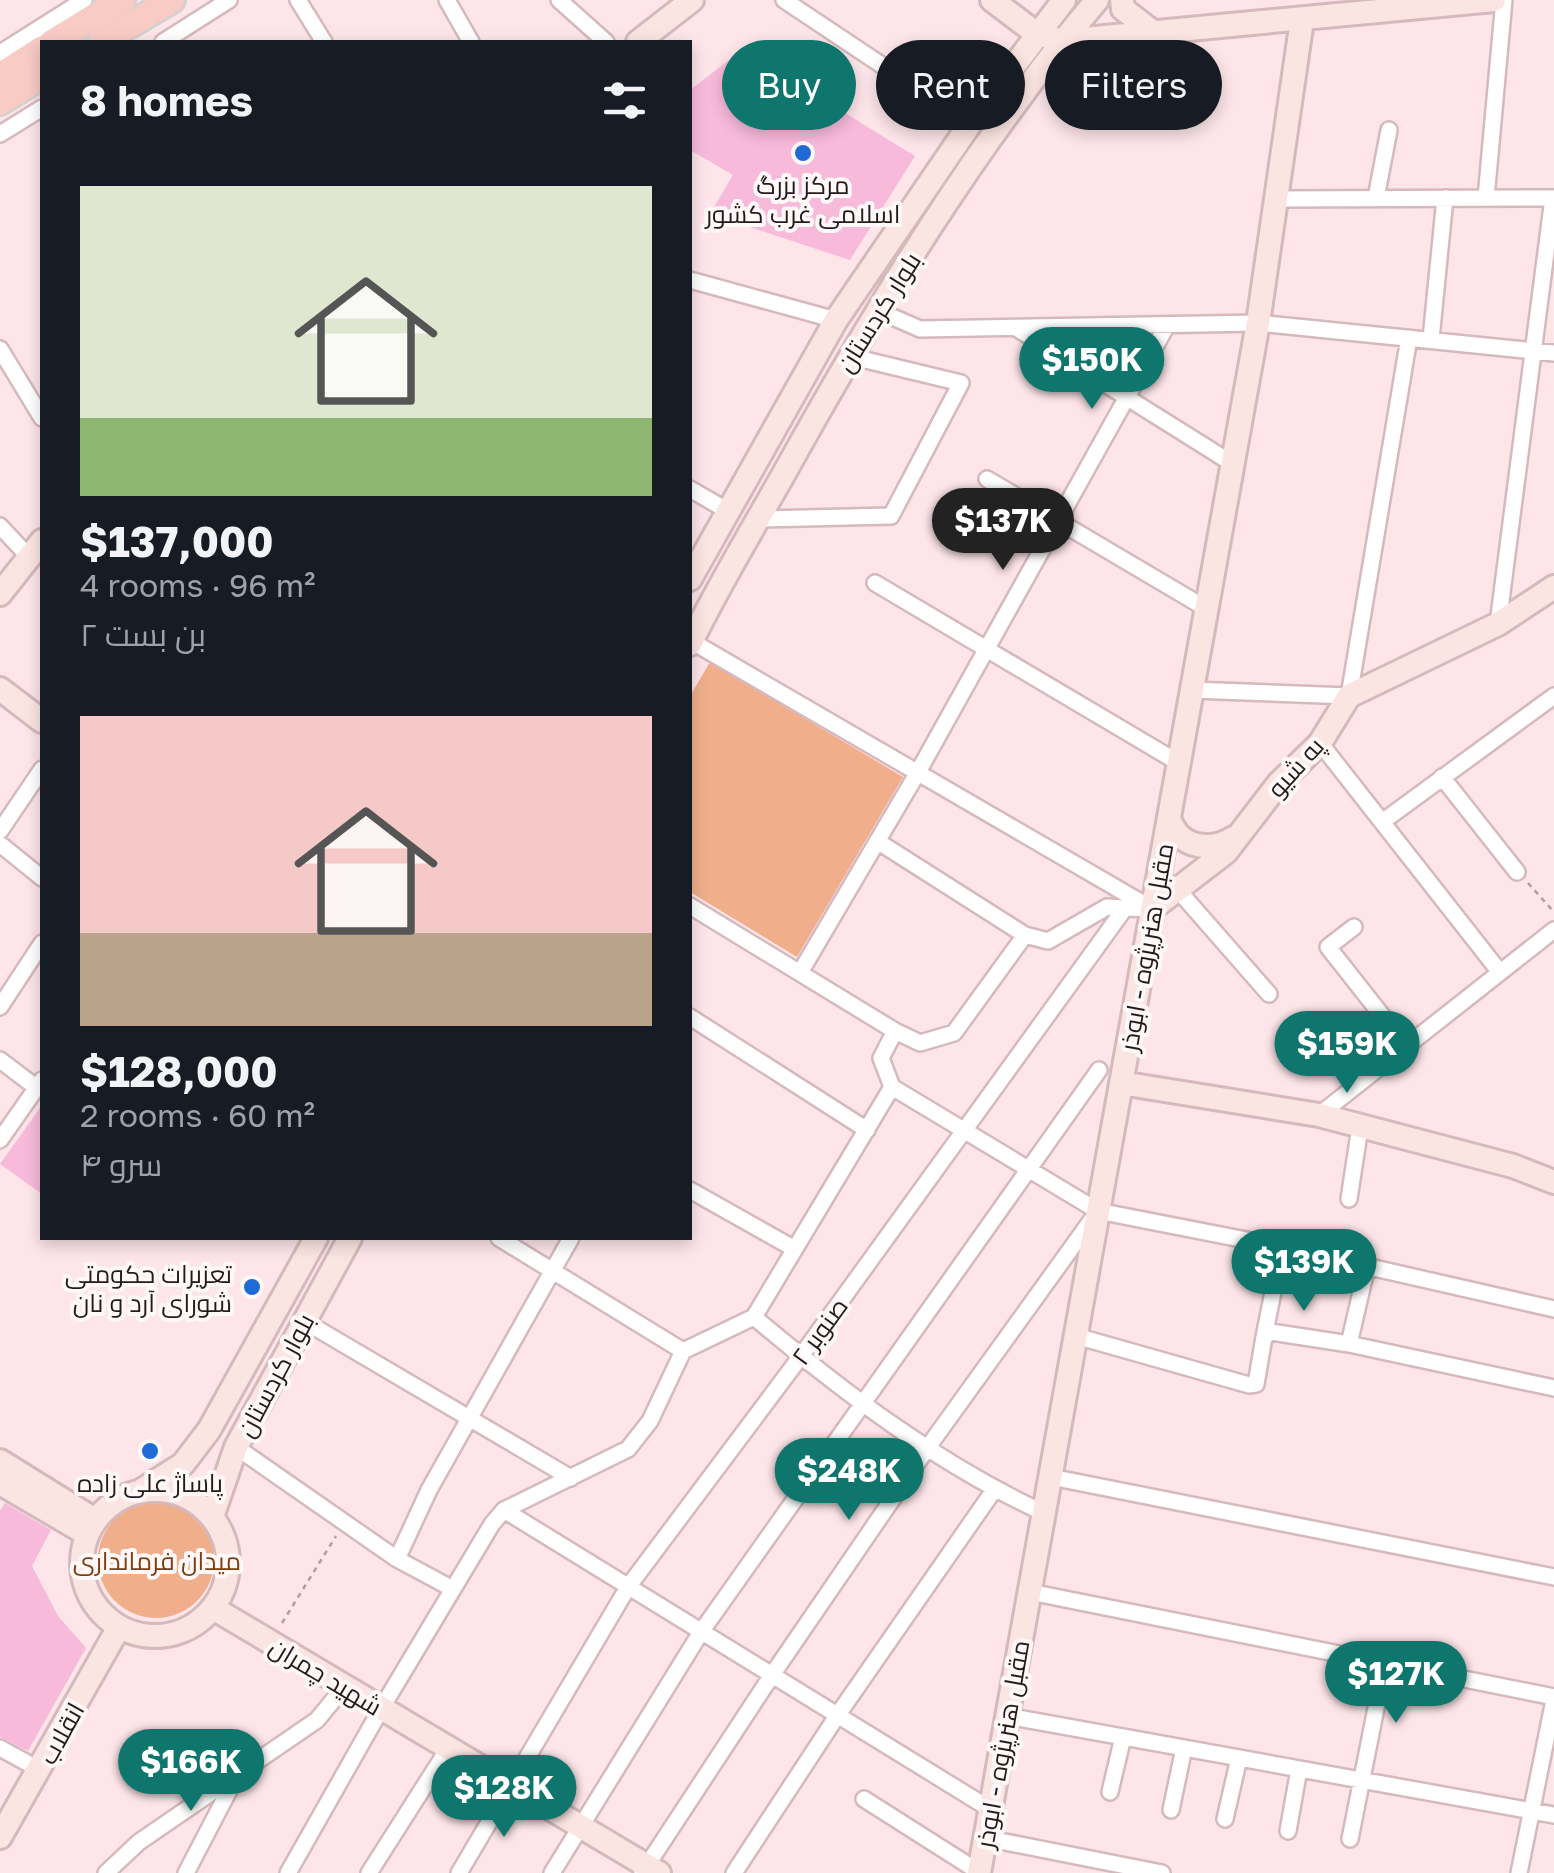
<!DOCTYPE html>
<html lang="en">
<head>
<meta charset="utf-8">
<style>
  :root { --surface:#171b24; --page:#20242c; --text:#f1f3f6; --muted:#9ea1a6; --accent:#0f766e }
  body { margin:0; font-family:"Golos Text",Cairo,sans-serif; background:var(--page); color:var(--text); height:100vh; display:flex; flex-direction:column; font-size:38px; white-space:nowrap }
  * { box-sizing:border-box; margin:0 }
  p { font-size:32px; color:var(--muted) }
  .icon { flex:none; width:55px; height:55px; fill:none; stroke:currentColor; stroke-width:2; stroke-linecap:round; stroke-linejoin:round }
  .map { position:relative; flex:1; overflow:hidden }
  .side { position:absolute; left:40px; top:40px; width:652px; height:1200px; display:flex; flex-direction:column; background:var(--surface); border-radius:0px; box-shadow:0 5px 15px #0003 }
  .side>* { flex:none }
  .top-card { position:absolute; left:722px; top:40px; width:680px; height:90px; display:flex; gap:20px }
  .price { position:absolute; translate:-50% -85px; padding:0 22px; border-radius:35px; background:var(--accent); color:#fff; font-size:32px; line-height:65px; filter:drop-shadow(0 2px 5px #0008) }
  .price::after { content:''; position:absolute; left:50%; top:60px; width:30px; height:22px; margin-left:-15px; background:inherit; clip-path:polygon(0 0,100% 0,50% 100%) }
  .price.selected { background:#222; color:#fff }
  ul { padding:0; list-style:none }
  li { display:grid; align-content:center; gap:20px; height:530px; padding:0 40px }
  li span { display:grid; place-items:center; height:310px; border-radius:0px; color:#555 }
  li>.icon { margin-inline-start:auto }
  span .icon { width:180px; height:180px; fill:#fffc; stroke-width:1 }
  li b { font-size:42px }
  h2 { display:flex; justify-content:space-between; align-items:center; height:120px; padding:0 40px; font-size:42px }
  .tag { padding:0 35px; border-radius:45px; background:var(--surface); box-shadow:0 5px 15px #0003; font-size:35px; line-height:90px }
  .tag.selected { background:var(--accent); color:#fff }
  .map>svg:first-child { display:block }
  .green { fill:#f0af8a }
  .building { fill:#f8badb }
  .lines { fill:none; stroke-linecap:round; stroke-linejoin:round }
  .street-casing { stroke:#d5b9bd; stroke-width:20 }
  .secondary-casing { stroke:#d5b9bd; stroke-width:28 }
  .primary-casing { stroke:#d3d1d2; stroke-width:30 }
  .path { stroke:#b29fa2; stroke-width:2.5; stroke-dasharray:5 5; stroke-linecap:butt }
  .street { stroke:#fff; stroke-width:15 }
  .secondary { stroke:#fbe5e2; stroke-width:22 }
  .primary { stroke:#f8cbc4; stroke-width:25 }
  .poi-dot { fill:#206ad5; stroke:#fef8f8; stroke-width:4 }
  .labels { text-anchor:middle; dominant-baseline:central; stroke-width:8; stroke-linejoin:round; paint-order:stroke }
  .poi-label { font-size:25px; fill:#241a1c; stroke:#fef8f8 }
  .street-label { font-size:25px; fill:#241a1c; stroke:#fef8f8 }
  .park-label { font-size:25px; fill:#7e3d0d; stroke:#fef8f8 }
</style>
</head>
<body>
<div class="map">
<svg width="1554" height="1873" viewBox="0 0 1554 1873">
  <rect width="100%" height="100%" fill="#fde5e9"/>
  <path class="green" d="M710,662L903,777L797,957L690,892V696Z
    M98 1560a58 58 0 1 1 116 0a58 58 0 1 1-116 0Z"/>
  <path class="building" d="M742,50L915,156L850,260L710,214L733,175L690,150V90Z
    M42,1105V1194L0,1164Z
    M5,1503L51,1530L32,1566L58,1616L86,1648L28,1751L0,1737V1511Z"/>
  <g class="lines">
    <defs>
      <path id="street" d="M298,0L324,42
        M447,0L471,42
        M559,0L606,42
        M784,0L970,124
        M163,42L229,0
        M0,53L84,0
        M0,134L42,108
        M1376,198L1389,130
        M1486,198L1504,0
        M1278,199L1554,198
        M690,280L836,320
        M879,311L920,329L1258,323L1554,353
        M1016,328L1233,464
        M1431,339L1445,198
        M0,349L42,418
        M987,479L1207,609
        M690,489L728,511
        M759,519L891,516L961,383L849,356
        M0,526L29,557
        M875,583L1179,763
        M1498,624L1553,198
        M691,641L1149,907
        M1192,690L1349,696L1409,338
        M1320,743L1499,971
        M1442,777L1517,872
        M1382,822L1554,696
        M0,831L42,769
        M877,841L1025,935
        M0,844L42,878
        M1178,890L1269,994
        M690,906L895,1031L920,1043L954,1033L1025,935L1048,941L1107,907L1125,908
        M1354,927L1328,947L1406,1046
        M801,971L918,772L1166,327
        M0,1007L42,943
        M690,1017L867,1130
        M895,1031L881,1058L892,1087L1098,1211L1282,1247L1554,1309
        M0,1060L37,1088
        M1319,1115L1554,930
        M0,1140L42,1080
        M690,1190L793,1248
        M1349,1199L1360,1127
        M499,1238L683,1351
        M754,1317C843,1392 938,1464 1044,1513
        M304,1321L571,1478
        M1076,1336L1249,1385L1256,1384L1264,1337L1271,1332L1349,1344L1554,1388
        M1264,1337L1282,1247
        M1349,1344L1367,1266
        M236,1447L397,1559L451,1588
        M1051,1477L1554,1577
        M504,1510L990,1809
        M397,1559L429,1490L571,1238
        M1030,1592L1554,1697
        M1007,1716L1554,1815
        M0,1748L40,1770
        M1110,1792L1123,1737
        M864,1799L979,1872
        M1171,1810L1184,1748
        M1225,1819L1239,1758
        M1288,1831L1299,1769
        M985,1838L1162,1873
        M1350,1839L1385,1663
        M106,1873L139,1842L317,1720L344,1687
        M186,1873L235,1779
        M288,1873L381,1709L492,1524L504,1510L628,1449L650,1421L683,1351L754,1317L892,1087
        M369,1873L448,1749
        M459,1873L628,1587L801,1356L1125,908L1152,909
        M552,1873L701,1632L1099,1070
        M642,1873L772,1675L928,1447L1093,1218
        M734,1873L839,1713L994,1490
        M1519,1873L1554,1700"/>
      <path id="secondary" d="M992,0L1037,34L1063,41L1494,0
        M1122,0L1123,9L1153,32
        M638,42L692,0
        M690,579L836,320L970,124L1064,0
        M0,594L42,541
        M690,644C719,584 754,527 786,470C877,306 976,143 1097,0
        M0,689L42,721
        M1169,817C1177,847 1209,853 1233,838
        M1152,909L1226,852L1279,783L1320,743L1349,696L1498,624L1554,587
        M1121,1083L1319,1115L1513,1166L1554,1182
        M0,1461L95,1520
        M0,1483L87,1534
        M82 1563a73 73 0 1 1 146 0a73 73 0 1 1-146 0Z
        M142,1490L183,1464L209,1430L316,1238
        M212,1517L236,1447L350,1238
        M213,1608L659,1873
        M0,1837L119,1627
        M979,1873L1258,323L1302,20"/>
      <path id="primary" d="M53,42L122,0
        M101,42L172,0
        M0,76L42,49
        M0,102L42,76"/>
    </defs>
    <use href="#street" class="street-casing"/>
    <use href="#secondary" class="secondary-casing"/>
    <use href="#primary" class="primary-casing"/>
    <path class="path" d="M1528,883L1554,912
      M282,1623L336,1536"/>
    <use href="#street" class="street"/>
    <use href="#secondary" class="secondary"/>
    <use href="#primary" class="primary"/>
  </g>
  <g class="poi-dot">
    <circle cx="803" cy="153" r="10"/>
    <circle cx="252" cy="1287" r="10"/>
    <circle cx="150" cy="1451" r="10"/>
  </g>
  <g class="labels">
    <g class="poi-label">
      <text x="803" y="184">مرکز بزرگ<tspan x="803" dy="29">اسلامی غرب کشور</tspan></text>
      <text x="232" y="1273" text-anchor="end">تعزیرات حکومتی<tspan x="232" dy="29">شورای آرد و نان</tspan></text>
      <text x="150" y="1482">پاساژ علی زاده</text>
    </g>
    <g class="street-label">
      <text transform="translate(878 312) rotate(-58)">بلوار کردستان</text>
      <text transform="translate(1295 767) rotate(-48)">په شیو</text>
      <text transform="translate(1146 947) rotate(-80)">مقبل هنرپژوه - ابوذر</text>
      <text transform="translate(819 1331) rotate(-54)">صنوبر ۲</text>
      <text transform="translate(275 1375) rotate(-62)">بلوار کردستان</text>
      <text transform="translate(326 1676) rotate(31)">شهید چمران</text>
      <text transform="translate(61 1733) rotate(-61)">انقلاب</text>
      <text transform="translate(1002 1744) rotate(-80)">مقبل هنرپژوه - ابوذر</text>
    </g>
    <g class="park-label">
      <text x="157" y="1560">میدان فرمانداری</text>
    </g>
  </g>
</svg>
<b class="price" style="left:1092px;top:412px">$150K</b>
<b class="price selected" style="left:1003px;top:573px">$137K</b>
<b class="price" style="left:1347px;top:1096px">$159K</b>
<b class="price" style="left:1304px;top:1314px">$139K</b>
<b class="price" style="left:849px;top:1523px">$248K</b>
<b class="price" style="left:1396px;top:1726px">$127K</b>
<b class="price" style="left:191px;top:1814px">$166K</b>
<b class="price" style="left:504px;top:1840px">$128K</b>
<div class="top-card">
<a class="tag selected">Buy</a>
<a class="tag">Rent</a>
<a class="tag">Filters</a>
</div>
<section class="side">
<h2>8 homes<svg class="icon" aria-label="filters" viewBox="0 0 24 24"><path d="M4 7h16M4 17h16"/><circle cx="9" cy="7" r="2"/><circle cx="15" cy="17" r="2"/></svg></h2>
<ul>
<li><span style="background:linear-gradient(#dfe7d0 75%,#8fb573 0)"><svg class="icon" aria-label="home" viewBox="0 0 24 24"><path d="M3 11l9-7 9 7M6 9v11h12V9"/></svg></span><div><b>$137,000</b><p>4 rooms · 96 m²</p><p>بن بست ۲</p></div></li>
<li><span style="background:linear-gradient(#f6c9c9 70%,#b9a48a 0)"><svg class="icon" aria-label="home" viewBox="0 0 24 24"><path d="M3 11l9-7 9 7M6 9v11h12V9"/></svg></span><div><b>$128,000</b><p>2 rooms · 60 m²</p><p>سرو ۴</p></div></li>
</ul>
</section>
</div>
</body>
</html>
